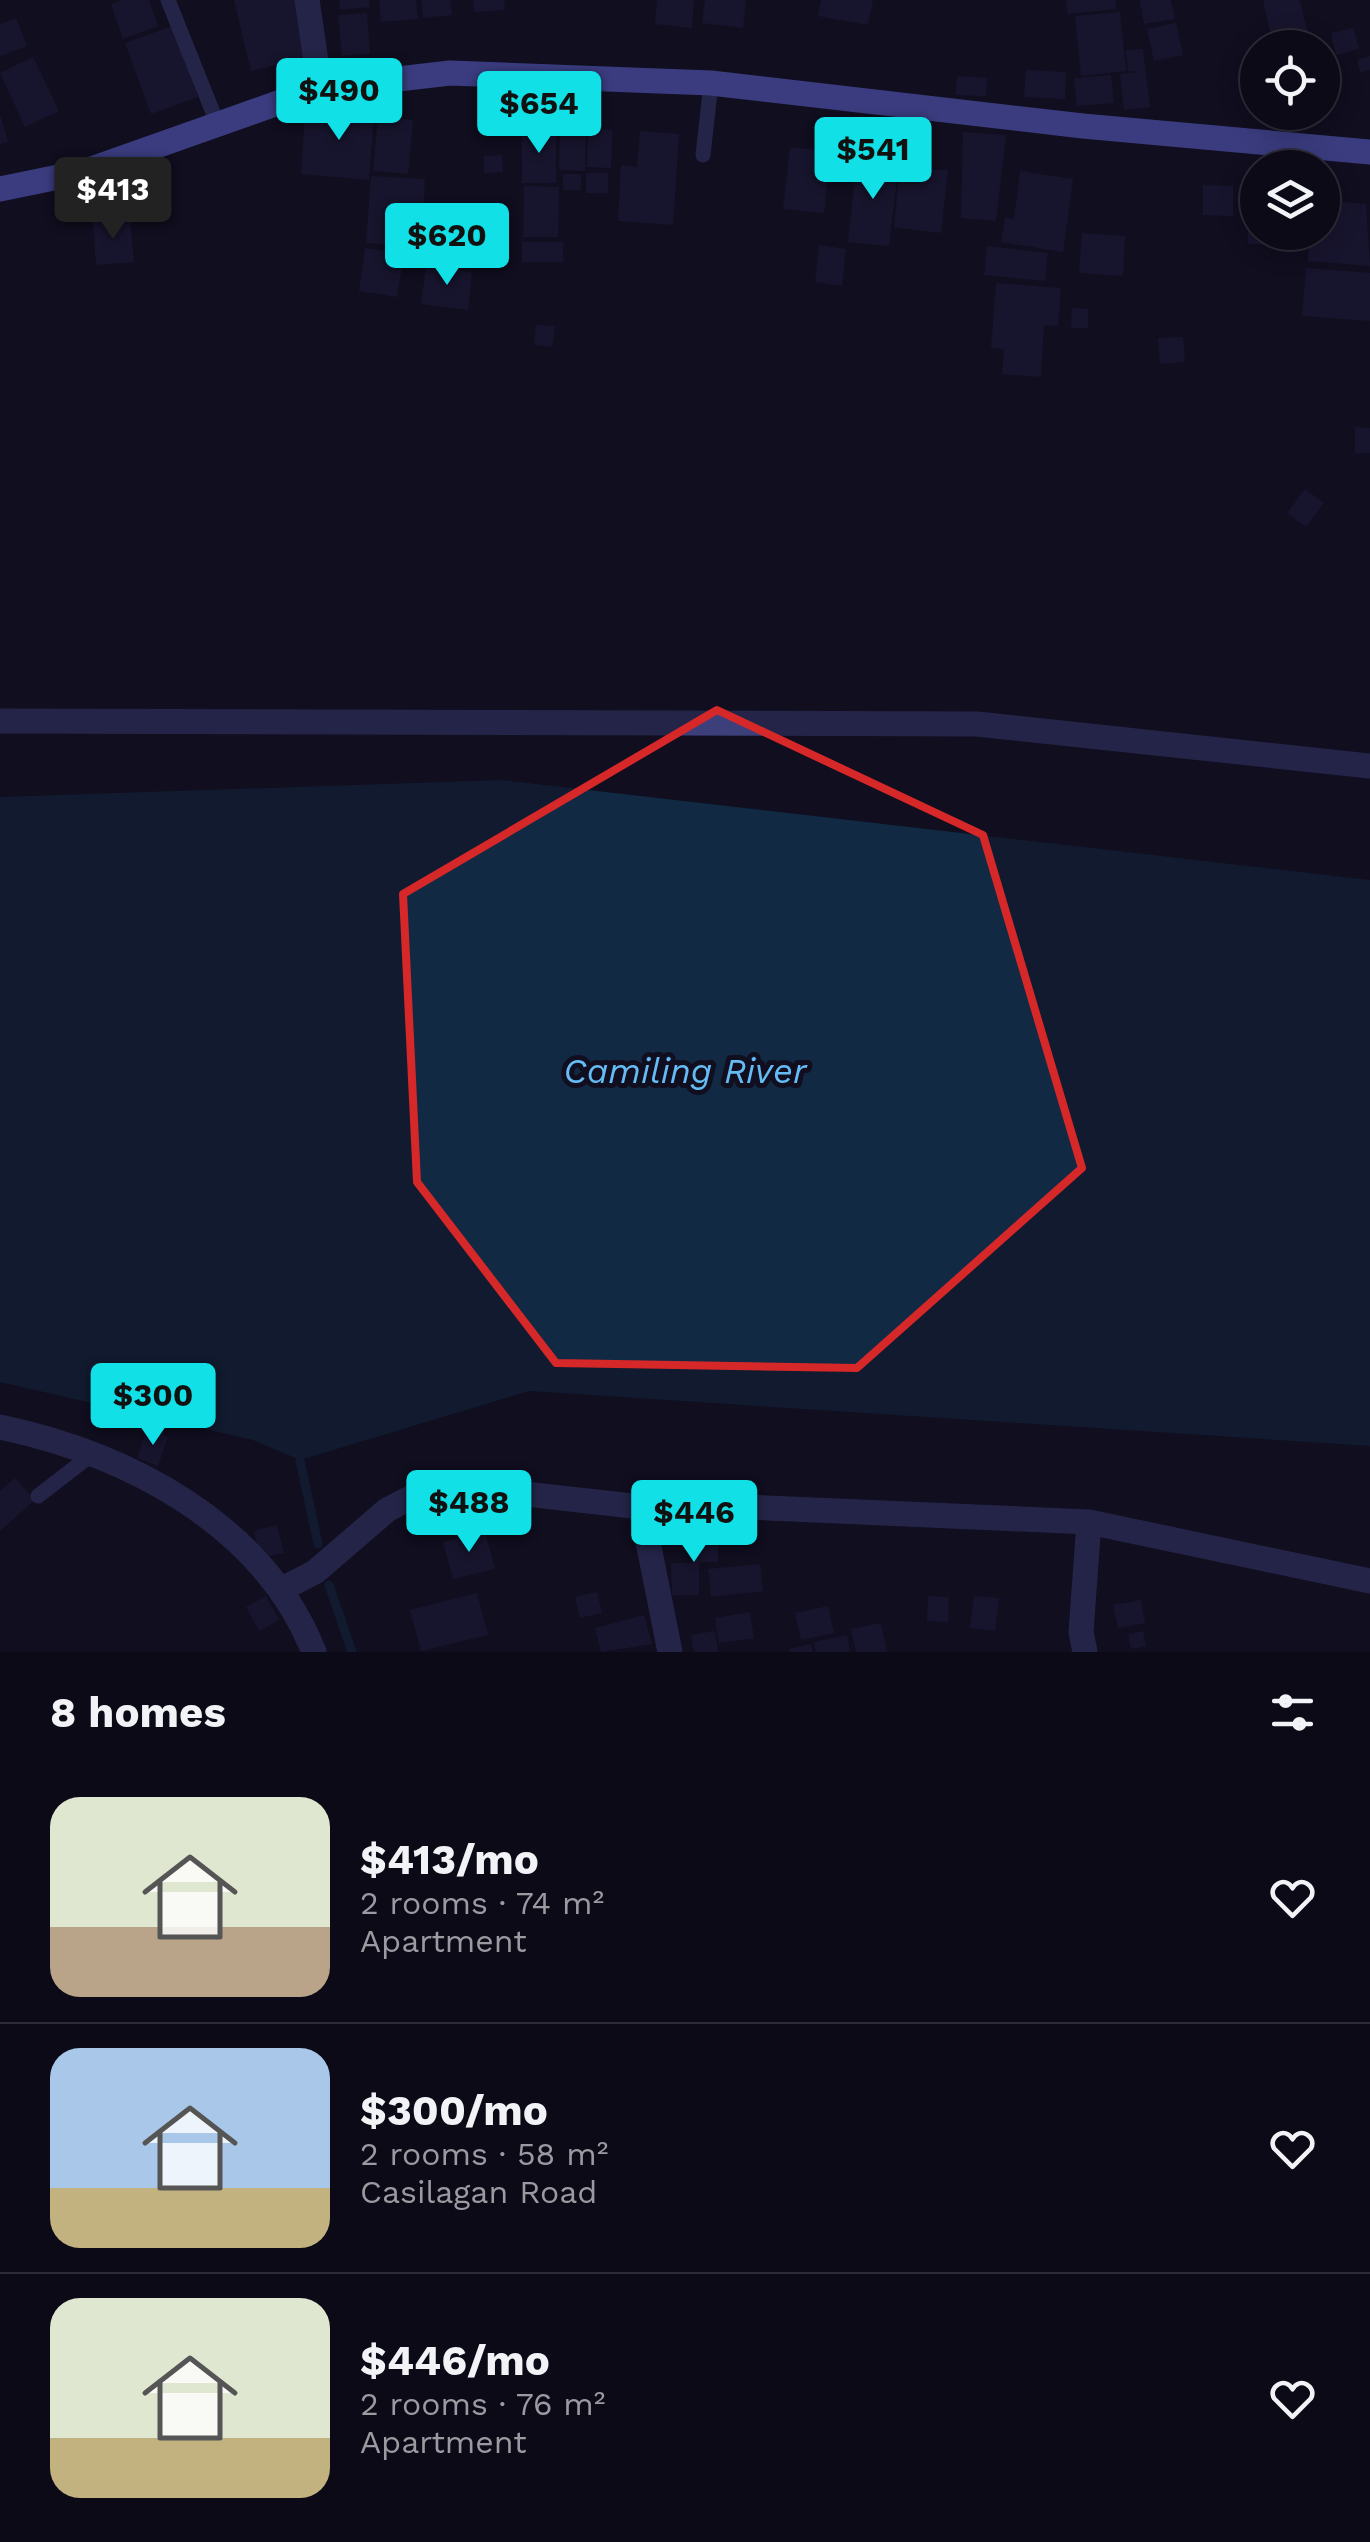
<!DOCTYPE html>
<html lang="en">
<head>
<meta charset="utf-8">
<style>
  :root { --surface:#0c0a17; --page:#1a1824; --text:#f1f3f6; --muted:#9a9aa1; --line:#2c2b36; --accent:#11e0e6 }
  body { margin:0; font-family:"Work Sans",sans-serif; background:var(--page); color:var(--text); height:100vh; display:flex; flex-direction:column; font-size:38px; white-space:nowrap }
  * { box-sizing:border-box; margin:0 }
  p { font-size:32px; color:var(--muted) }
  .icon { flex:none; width:55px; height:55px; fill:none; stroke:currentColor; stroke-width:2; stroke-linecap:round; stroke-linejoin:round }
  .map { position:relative; height:1652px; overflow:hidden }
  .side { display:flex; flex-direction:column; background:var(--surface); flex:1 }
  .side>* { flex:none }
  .buttons { position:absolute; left:1240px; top:30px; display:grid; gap:20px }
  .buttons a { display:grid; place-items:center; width:100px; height:100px; border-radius:50%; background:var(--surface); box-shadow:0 5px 25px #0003,0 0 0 2px var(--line); font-size:50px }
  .price { position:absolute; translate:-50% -85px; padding:0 22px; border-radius:10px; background:var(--accent); color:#111; font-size:32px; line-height:65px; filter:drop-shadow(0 2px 5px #0008) }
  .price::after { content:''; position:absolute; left:50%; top:60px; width:30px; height:22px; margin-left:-15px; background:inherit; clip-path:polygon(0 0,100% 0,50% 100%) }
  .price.selected { background:#222; color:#fff }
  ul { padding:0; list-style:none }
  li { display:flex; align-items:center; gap:30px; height:250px; padding:0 50px }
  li+li { border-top:2px solid var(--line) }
  li span { display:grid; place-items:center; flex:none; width:280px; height:200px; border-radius:30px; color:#555 }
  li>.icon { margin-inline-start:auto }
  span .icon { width:120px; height:120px; fill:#fffc; stroke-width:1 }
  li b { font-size:42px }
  h2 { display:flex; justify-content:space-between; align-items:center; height:120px; padding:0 50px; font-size:42px }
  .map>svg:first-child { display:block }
  .water { fill:#122944 }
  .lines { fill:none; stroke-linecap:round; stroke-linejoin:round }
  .stream { stroke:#122944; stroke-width:9 }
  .building { fill:#201c3e }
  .lane { stroke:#3d3f7a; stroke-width:15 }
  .street { stroke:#3d3f7a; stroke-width:25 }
  .secondary { stroke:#6e74f4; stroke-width:25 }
  .marked { fill:none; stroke:#d62828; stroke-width:8; stroke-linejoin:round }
  .labels { text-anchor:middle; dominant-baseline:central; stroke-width:10; stroke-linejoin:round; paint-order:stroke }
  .water-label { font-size:35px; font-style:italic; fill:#65bcf4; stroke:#100e1f }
</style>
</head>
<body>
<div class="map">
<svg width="1370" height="1652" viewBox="0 0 1370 1652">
  <rect width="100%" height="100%" fill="#100e1f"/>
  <path class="water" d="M501,780L1370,880V1446L529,1391L300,1460L253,1440L0,1382V797Z"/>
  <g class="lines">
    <path class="stream" d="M300,1460L318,1544
      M329,1585L352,1652"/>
  </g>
  <path class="building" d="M123,0H149L158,26L123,39L111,4Z
    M234,0H295L309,57L251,71Z
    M339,0H369L370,7L340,10Z
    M379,0H416L418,19L381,22Z
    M421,0H450L452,15L423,18Z
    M473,0H504L505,10L474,12Z
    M657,0H694L692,28L655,24Z
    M705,0H746L743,28L702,23Z
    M821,0H873L868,25L818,16Z
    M1066,0H1115L1116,9L1068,14Z
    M1140,0H1171L1175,19L1144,24Z
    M1263,0H1300L1311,48H1274Z
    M1120,12L1126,71L1081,76L1075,16Z
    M367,13L370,53L342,56L338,15Z
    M16,18L27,46L0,56V24Z
    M1176,23L1183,55L1154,61L1147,29Z
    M172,26L198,97L151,114L125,43Z
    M1353,28L1359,49L1336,55L1331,33Z
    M1143,49L1150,107L1124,110L1120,74L1137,72L1128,71L1126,50Z
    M1370,56V70L1360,72L1357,60Z
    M33,57L59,111L25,127L0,73Z
    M1026,70L1066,72L1065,99L1024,97Z
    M1111,75L1114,103L1077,106L1074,78Z
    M957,76L987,78L986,96L956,95Z
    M350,100L375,102L369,180L301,174L305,113L348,117Z
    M0,114L8,142L0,144Z
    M378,117L413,120L408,174L373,171Z
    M560,120H586L585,171L559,170Z
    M588,129L612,130L611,168L587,167Z
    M522,130H556V183H522Z
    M640,131L679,134L673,225L618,221L621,165L637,167Z
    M963,132L1006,135L996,221L961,218Z
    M790,147L831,152L824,213L783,209Z
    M502,155L503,172L484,173V156Z
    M901,156L932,159L931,169L948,170L941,233L894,227Z
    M857,157L899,162L889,246L848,242Z
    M1020,171L1073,179L1063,252L1001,242L1005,217L1014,219Z
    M586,173H608V193H586Z
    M563,174H581V190H563Z
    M371,176L425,179L422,223L404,221L403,245L366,243Z
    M134,183L137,215L85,220L83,198L97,197L96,186Z
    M1203,185L1233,186V216L1203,215Z
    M524,186L559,187L558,237H523Z
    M1331,201L1366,204L1370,266L1308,261L1310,232H1322V213L1330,214Z
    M1248,209H1258V232H1295V245L1248,244Z
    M130,218L134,262L96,265L93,221Z
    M1082,233L1125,236L1123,276L1079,273Z
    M522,242H563V262H522Z
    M819,245L846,249L842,286L815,282Z
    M987,246L1048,253L1045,281L984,275Z
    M365,248L404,254L397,297L359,291Z
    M426,266L472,272L468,310L421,304Z
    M1306,268L1370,273V321L1302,316Z
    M996,283L1061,288L1058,326L1044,325L1041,377L1002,374L1004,349L991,348Z
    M1072,308L1088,309V328H1071Z
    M536,325L555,326L552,347L534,345Z
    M1183,337L1185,362L1160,364L1158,338Z
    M1355,427L1370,428V453H1355Z
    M1305,489L1324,503L1306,527L1287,513Z
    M147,1430L168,1437L158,1466L137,1458Z
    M15,1478L35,1500L0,1531V1491Z
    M277,1525L284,1553L260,1558L254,1531Z
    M485,1532L495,1569L453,1579L443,1542Z
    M692,1534L718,1535V1562H699V1595H672L671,1563H692Z
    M760,1564L763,1591L711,1597L708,1569Z
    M597,1592L602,1613L580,1618L575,1597Z
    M477,1593L488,1635L421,1651L410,1610Z
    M266,1596L279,1620L259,1631L246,1607Z
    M928,1596L949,1597L948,1622L927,1621Z
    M974,1596L999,1598L995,1631L970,1628Z
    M1141,1600L1145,1623L1118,1628L1113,1605Z
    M828,1606L834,1633L801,1640L795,1613Z
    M750,1612L754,1638L719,1643L715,1618Z
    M644,1615L652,1644L601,1652L595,1628Z
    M881,1623L887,1652H856L851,1629Z
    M715,1631L718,1652H694L691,1635Z
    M1143,1631L1146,1646L1131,1649L1128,1634Z
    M847,1635L850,1652H816L814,1642Z
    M811,1644L813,1652H790L789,1649Z"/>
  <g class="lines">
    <path class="lane" d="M168,0L218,125
      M703,155L711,83
      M38,1496L95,1452"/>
    <path class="street" d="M307,0L320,88
      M0,721L977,724L1370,766
      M0,1427C128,1454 263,1524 314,1652
      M641,1507L670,1652
      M1089,1522L1370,1581
      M282,1589L315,1572L387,1510L437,1484L641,1507H747L1089,1522L1081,1632L1085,1652"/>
    <path class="secondary" d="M0,189L83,172L320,88L450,73L711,83L1083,126L1370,152"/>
  </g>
  <path d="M0 0H1370V1652H0ZM717,710L983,835L1082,1168L857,1368L556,1363L417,1182L403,894Z" fill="#100e1f" fill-opacity=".55" fill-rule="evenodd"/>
  <path class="marked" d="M717,710L983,835L1082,1168L857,1368L556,1363L417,1182L403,894Z"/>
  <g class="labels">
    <g class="water-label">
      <text x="685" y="1071">Camiling River</text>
    </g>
  </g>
</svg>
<div class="buttons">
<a><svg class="icon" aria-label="locate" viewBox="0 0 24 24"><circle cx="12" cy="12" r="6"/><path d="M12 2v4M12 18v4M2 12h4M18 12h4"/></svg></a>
<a><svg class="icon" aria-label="layers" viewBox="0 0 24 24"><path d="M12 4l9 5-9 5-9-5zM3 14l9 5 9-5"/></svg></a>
</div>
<b class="price" style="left:339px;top:143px">$490</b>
<b class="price" style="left:539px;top:156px">$654</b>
<b class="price" style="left:873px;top:202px">$541</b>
<b class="price selected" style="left:113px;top:242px">$413</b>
<b class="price" style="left:447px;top:288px">$620</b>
<b class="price" style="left:153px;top:1448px">$300</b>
<b class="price" style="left:469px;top:1555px">$488</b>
<b class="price" style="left:694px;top:1565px">$446</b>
</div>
<section class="side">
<h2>8 homes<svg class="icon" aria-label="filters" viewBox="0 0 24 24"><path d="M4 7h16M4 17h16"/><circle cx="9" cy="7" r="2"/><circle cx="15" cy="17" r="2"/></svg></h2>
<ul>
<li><span style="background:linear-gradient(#dfe7d0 65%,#b9a48a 0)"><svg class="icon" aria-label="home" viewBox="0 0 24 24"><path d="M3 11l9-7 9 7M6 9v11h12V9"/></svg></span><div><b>$413/mo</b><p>2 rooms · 74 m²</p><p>Apartment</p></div><svg class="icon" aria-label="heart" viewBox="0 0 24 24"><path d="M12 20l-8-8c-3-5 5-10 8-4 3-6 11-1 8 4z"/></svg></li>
<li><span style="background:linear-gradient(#a9c7e8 70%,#c2b280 0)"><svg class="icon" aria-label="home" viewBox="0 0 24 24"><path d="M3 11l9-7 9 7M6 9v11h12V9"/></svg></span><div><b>$300/mo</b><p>2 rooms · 58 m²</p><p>Casilagan Road</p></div><svg class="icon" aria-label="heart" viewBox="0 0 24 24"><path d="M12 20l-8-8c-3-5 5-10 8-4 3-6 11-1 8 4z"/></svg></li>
<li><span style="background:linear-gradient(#dfe7d0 70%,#c2b280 0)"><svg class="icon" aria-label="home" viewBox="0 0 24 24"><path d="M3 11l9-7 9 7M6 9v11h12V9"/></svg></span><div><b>$446/mo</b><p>2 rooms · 76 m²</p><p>Apartment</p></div><svg class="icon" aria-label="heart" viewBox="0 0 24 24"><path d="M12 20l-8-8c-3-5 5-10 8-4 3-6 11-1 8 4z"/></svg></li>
</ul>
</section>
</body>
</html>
